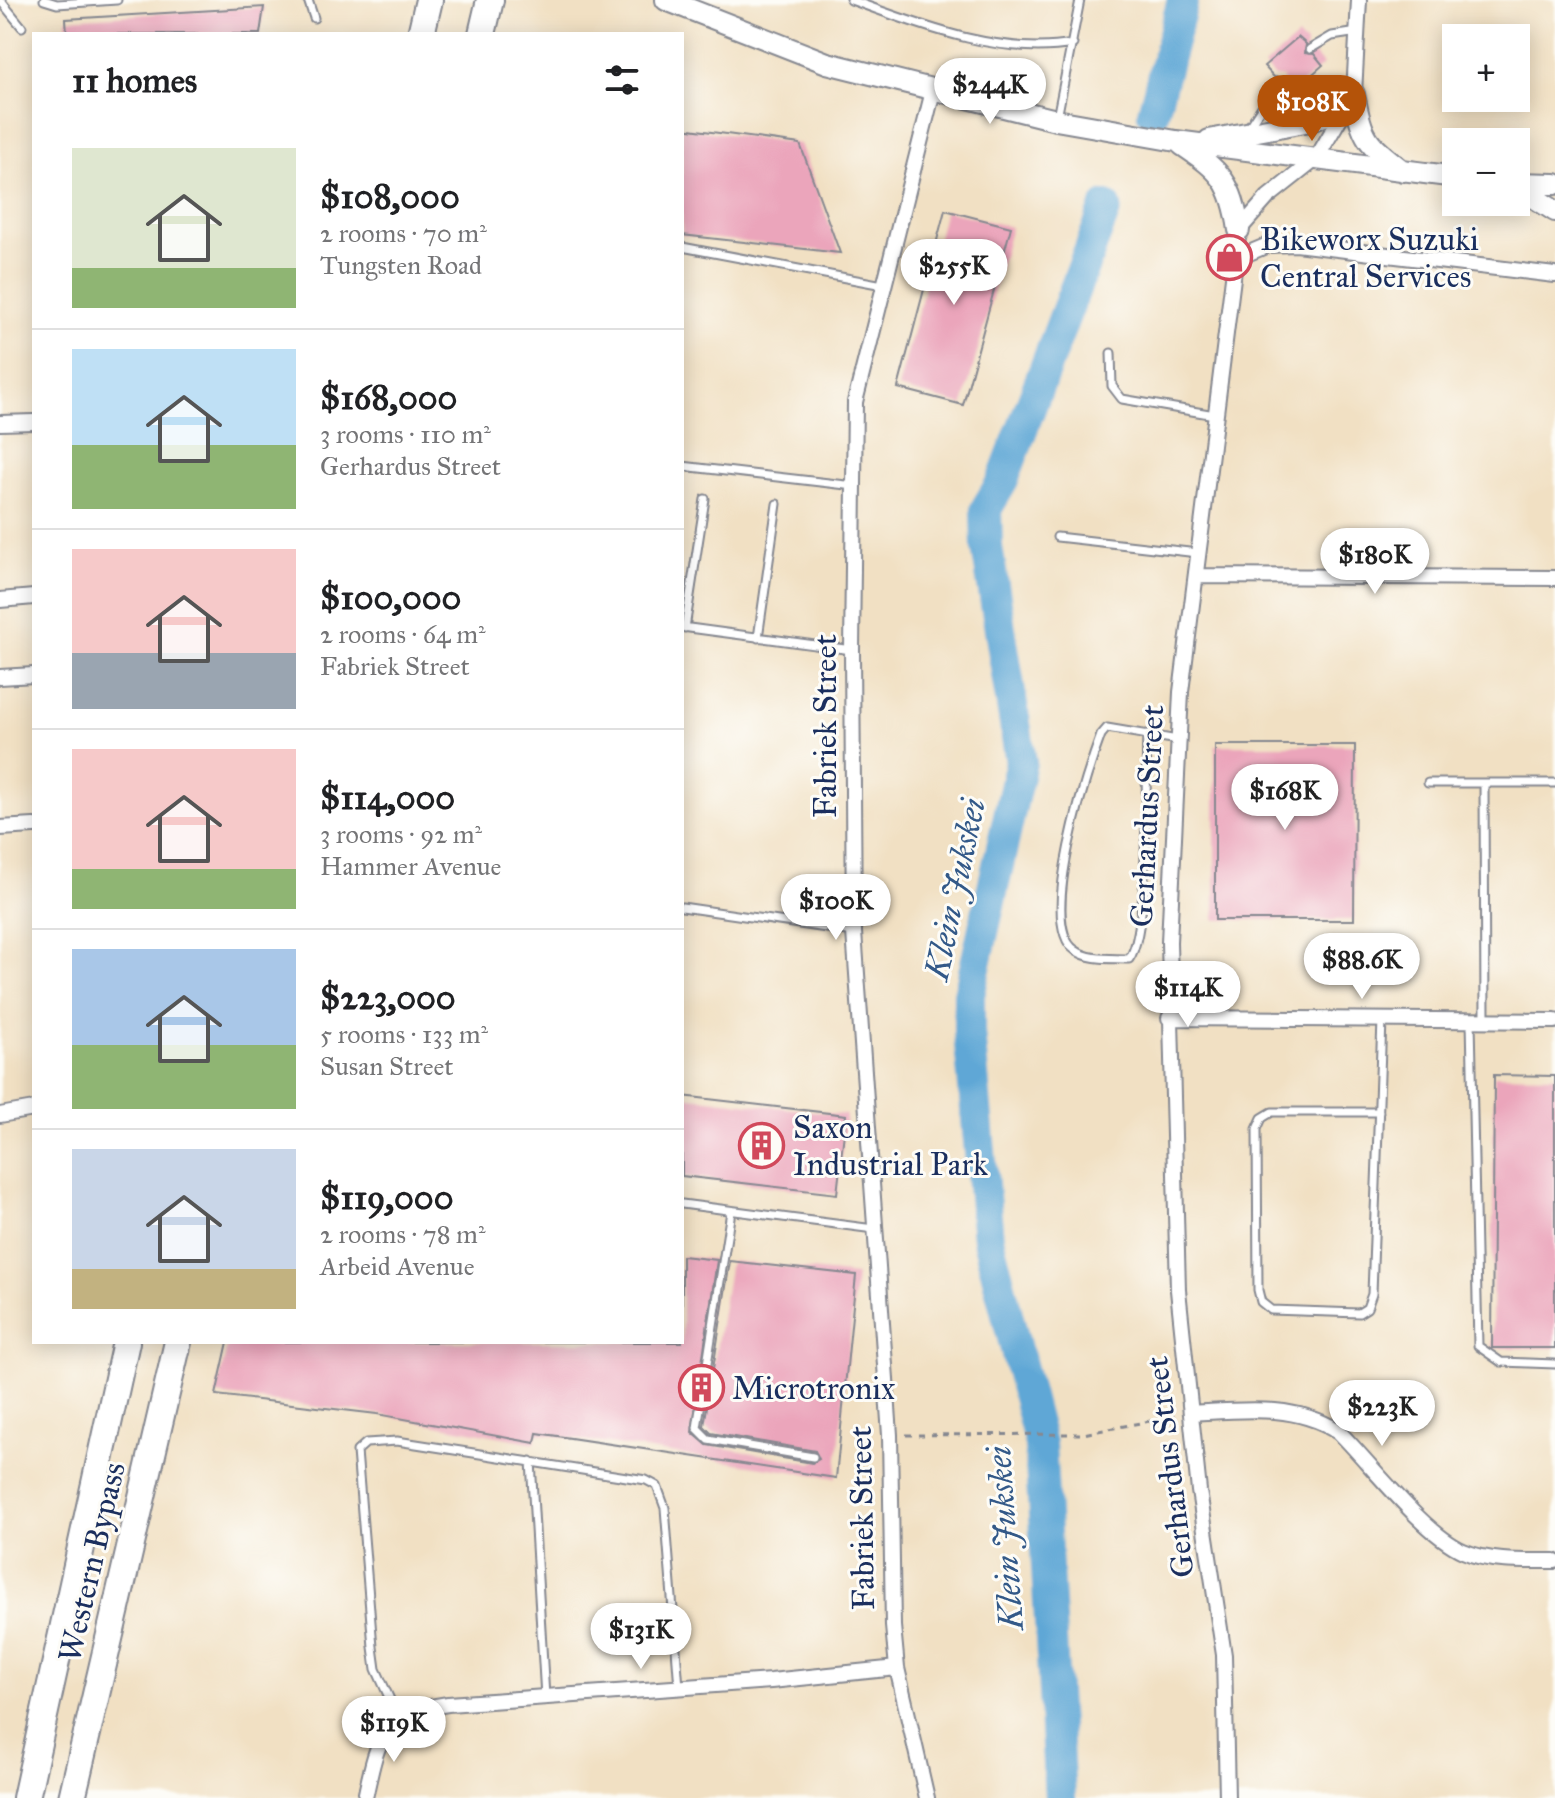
<!DOCTYPE html>
<html lang="en">
<head>
<meta charset="utf-8">
<style>
  :root { --surface:#fff; --page:#f2f2f2; --text:#202124; --muted:#757577; --line:#e0e0e0; --accent:#b45309 }
  body { margin:0; font-family:"IM FELL Great Primer",serif; background:var(--page); color:var(--text); height:100vh; display:flex; flex-direction:column; font-size:30px; white-space:nowrap }
  * { box-sizing:border-box; margin:0 }
  p { font-size:26px; color:var(--muted) }
  .icon { flex:none; width:44px; height:44px; fill:none; stroke:currentColor; stroke-width:2; stroke-linecap:round; stroke-linejoin:round }
  .map { position:relative; flex:1; overflow:hidden }
  .sheet { position:absolute; left:32px; top:32px; width:652px; height:1312px; display:flex; flex-direction:column; background:var(--surface); border-radius:0px; box-shadow:0 4px 20px #0003 }
  .sheet>* { flex:none }
  .fabs { position:absolute; left:1442px; top:24px; display:grid; gap:16px }
  .fabs a { display:grid; place-items:center; width:88px; height:88px; border-radius:0px; background:var(--surface); box-shadow:0 4px 20px #0003; font-size:40px }
  .price { position:absolute; translate:-50% -68px; padding:0 18px; border-radius:28px; background:#fff; color:#222; font-size:26px; line-height:52px; filter:drop-shadow(0 2px 4px #0008) }
  .price::after { content:''; position:absolute; left:50%; top:48px; width:24px; height:18px; margin-left:-12px; background:inherit; clip-path:polygon(0 0,100% 0,50% 100%) }
  .price.current { background:var(--accent); color:#fff }
  ul { padding:0; list-style:none }
  li { display:flex; align-items:center; gap:24px; height:200px; padding:0 40px }
  li+li { border-top:2px solid var(--line) }
  li span { display:grid; place-items:center; flex:none; width:224px; height:160px; border-radius:0px; color:#555 }
  li>.icon { margin-inline-start:auto }
  span .icon { width:96px; height:96px; fill:#fffc; stroke-width:1 }
  li b { font-size:34px }
  h2 { display:flex; justify-content:space-between; align-items:center; height:96px; padding:0 40px; font-size:34px }
  .map>svg:first-child { display:block }
  .lines { fill:none; stroke-linecap:round; stroke-linejoin:round }
  .river { stroke:#5fa7d6; stroke-width:32 }
  .building { fill:#eba5bb }
  .lane-casing { stroke:#868890; stroke-width:11 }
  .street-casing { stroke:#868890; stroke-width:18 }
  .secondary-casing { stroke:#868890; stroke-width:24 }
  .highway-casing { stroke:#868890; stroke-width:30 }
  .path { stroke:#868890; stroke-width:3; stroke-dasharray:6 6; stroke-linecap:butt }
  .lane { stroke:#fff; stroke-width:7 }
  .street { stroke:#fff; stroke-width:14 }
  .secondary { stroke:#fff; stroke-width:20 }
  .highway { stroke:#fff; stroke-width:26 }
  .labels { text-anchor:middle; dominant-baseline:central; stroke-width:6; stroke-linejoin:round; paint-order:stroke }
  .poi-label { font-size:32px; fill:#1b2f5e; stroke:#fdfcf7; text-anchor:start }
  .street-label { font-size:32px; fill:#1b2f5e; stroke:#fdfcf7 }
  .water-label { font-size:34px; font-style:italic; fill:#335988; stroke:#fdfcf7 }
</style>
</head>
<body>
<div class="map">
<svg width="1555" height="1798" viewBox="0 0 1555 1798">
  <rect width="100%" height="100%" fill="#fdfcf7"/>
  <filter id="ink" filterUnits="userSpaceOnUse"><feTurbulence type="fractalNoise" baseFrequency=".0125" numOctaves="2"/><feDisplacementMap in="SourceGraphic" scale="16" xChannelSelector="R" yChannelSelector="G"/><feConvolveMatrix kernelMatrix="1 2 1 2 8 2 1 2 1" color-interpolation-filters="sRGB"/></filter>
  <filter id="wash" filterUnits="userSpaceOnUse"><feTurbulence type="fractalNoise" baseFrequency=".006" numOctaves="4" result="noise"/><feDisplacementMap in="SourceGraphic" scale="32" xChannelSelector="R" yChannelSelector="G"/><feGaussianBlur stdDeviation="1.8" result="paint"/><feColorMatrix in="noise" values="0 0 0 0 0 0 0 0 0 0 0 0 0 0 0 0 0 1.4 0 .05"/><feComposite in="paint" operator="in"/></filter>
  <g filter="url(#wash)">
    <rect width="100%" height="100%" fill="#f1e0c3"/>
    <g class="lines">
      <path class="river" d="M1153,113L1183,0
        M1060,1798L1040,1444L988,1239L969,1032V995L1021,762L987,547L986,509L1002,482L1106,207"/>
    </g>
    <g id="blocks">
      <path class="building" d="M264,7L260,34H67L66,19Z
        M1298,37L1306,44L1305,53L1314,54L1323,65L1289,95L1282,87L1283,78L1274,77L1264,66Z
        M682,128L800,144L840,253L682,235Z
        M945,210L1011,227L963,405L898,388Z
        M1215,745H1355L1354,920H1215Z
        M1494,1075L1555,1076V1348H1492Z
        M682,1096L846,1115L837,1194L682,1176Z
        M682,1256L717,1260L692,1432L707,1445L812,1463L819,1459L815,1451L711,1433L704,1426L730,1261L856,1275L836,1478L537,1433L535,1443L377,1414L216,1395L228,1342H682Z"/>
    </g>
  </g>
  <g filter="url(#ink)">
    <use href="#blocks" fill-opacity="0" stroke="#868890" stroke-width="2"/>
    <g class="lines">
      <defs>
        <path id="lane" d="M0,0L22,27
          M44,0L57,4L117,0
          M308,0L314,18
          M851,0C920,25 999,57 1073,44
          M1310,49L1332,36L1358,32
          M1057,118L1080,0
          M1248,128L1278,82
          M682,247L883,285
          M1111,353L1112,386L1122,399L1215,415
          M682,466L855,486
          M1057,537L1198,553
          M682,627L852,650
          M685,628L705,499
          M758,638L777,504
          M1147,734C1145,777 1150,932 1129,959C1111,958 1090,961 1075,950C1037,924 1087,773 1101,735L1107,728L1178,740
          M1428,783H1555
          M1484,783L1485,1021
          M682,907L854,932
          M1471,1021L1478,1346L1501,1362L1555,1364
          M1379,1112H1272L1262,1118L1257,1129L1258,1290L1261,1302L1271,1310L1359,1313L1367,1308L1372,1294L1382,1020
          M682,1204L874,1229
          M731,1211L697,1428L708,1439L813,1457
          M531,1461L545,1697
          M398,1717L376,1669L373,1647L357,1451L366,1443L397,1441L646,1480L657,1486L665,1508L679,1687"/>
        <path id="street" d="M1237,258L1268,245L1296,244L1555,275
          M0,423L34,422
          M1196,576L1555,578
          M0,600L34,597
          M0,677L34,675
          M0,828L34,826
          M1169,1018L1555,1021
          M0,1115L34,1109
          M1191,1413C1242,1410 1294,1403 1338,1431C1370,1463 1424,1534 1463,1551C1491,1563 1525,1561 1555,1561
          M365,1798C378,1737 382,1713 448,1704L771,1681L897,1668
          M927,1798L897,1668L893,1626L890,1435L854,932L852,650L855,402L933,91
          M1227,1798L1224,1655L1199,1491L1178,1290L1169,942L1181,692L1239,230L1268,197L1316,159L1354,94L1359,0"/>
        <path id="secondary" d="M666,0L827,63L1056,120L1176,141L1456,177
          M1209,140L1310,121L1324,116L1354,94C1363,140 1366,142 1403,171
          M1182,145C1221,171 1232,182 1239,230
          M1516,183L1555,184
          M1516,186L1555,211"/>
        <path id="highway" d="M421,34L429,0
          M482,34L490,0
          M26,1798L126,1342
          M72,1798L178,1342"/>
      </defs>
      <use href="#lane" class="lane-casing"/>
      <use href="#street" class="street-casing"/>
      <use href="#secondary" class="secondary-casing"/>
      <use href="#highway" class="highway-casing"/>
      <path class="path" d="M906,1435L1083,1434L1176,1416"/>
      <use href="#lane" class="lane"/>
      <use href="#street" class="street"/>
      <use href="#secondary" class="secondary"/>
      <use href="#highway" class="highway"/>
    </g>
  </g>
  <defs>
    <symbol id="shop-ring" viewBox="-11 -11 22 22"><circle r="9.5" fill="#fdfcf7" stroke="#d1495b" stroke-width="1.5"/><path d="M-5-2.5h2.3a2.7 3.5 0 0 1 5.4 0H5L5.5 6h-11ZM-1.5-2.5h3a1.5 2.3 0 0 0-3 0Z" fill="#d1495b"/></symbol>
    <symbol id="building-ring" viewBox="-11 -11 22 22"><circle r="9.5" fill="#fdfcf7" stroke="#d1495b" stroke-width="1.5"/><path d="M-4-6H4V6H1V3H-1V6H-4ZM-2.5-4.3h1.7v1.8h-1.7ZM.8-4.3h1.7v1.8H.8ZM-2.5-1h1.7V.8h-1.7ZM.8-1h1.7V.8H.8Z" fill="#d1495b"/></symbol>
  </defs>
  <g fill-rule="evenodd">
    <use href="#shop-ring" x="1204" y="232" width="51" height="51"/>
    <use href="#building-ring" x="736" y="1120" width="51" height="51"/>
    <use href="#building-ring" x="676" y="1362" width="51" height="51"/>
  </g>
  <g class="labels">
    <g class="poi-label">
      <text x="1260" y="239">Bikeworx Suzuki<tspan x="1260" dy="37">Central Services</tspan></text>
      <text x="793" y="1127">Saxon<tspan x="793" dy="37">Industrial Park</tspan></text>
      <text x="732" y="1388">Microtronix</text>
    </g>
    <g class="street-label">
      <text transform="translate(825 726) rotate(-90)">Fabriek Street</text>
      <text transform="translate(1147 816) rotate(-87)">Gerhardus Street</text>
      <text transform="translate(1170 1467) rotate(-97)">Gerhardus Street</text>
      <text transform="translate(862 1518) rotate(-91)">Fabriek Street</text>
      <text transform="translate(92 1562) rotate(-77)">Western Bypass</text>
    </g>
    <g class="water-label">
      <text transform="translate(955 889) rotate(-78)">Klein Jukskei</text>
      <text transform="translate(1005 1538) rotate(-94)">Klein Jukskei</text>
    </g>
  </g>
</svg>
<div class="fabs">
<a>+</a>
<a>−</a>
</div>
<b class="price" style="left:990px;top:126px">$244K</b>
<b class="price current" style="left:1312px;top:143px">$108K</b>
<b class="price" style="left:954px;top:307px">$255K</b>
<b class="price" style="left:1375px;top:596px">$180K</b>
<b class="price" style="left:1285px;top:832px">$168K</b>
<b class="price" style="left:836px;top:942px">$100K</b>
<b class="price" style="left:1362px;top:1001px">$88.6K</b>
<b class="price" style="left:1188px;top:1029px">$114K</b>
<b class="price" style="left:1382px;top:1448px">$223K</b>
<b class="price" style="left:641px;top:1671px">$131K</b>
<b class="price" style="left:394px;top:1764px">$119K</b>
<section class="sheet">
<h2>11 homes<svg class="icon" aria-label="filters" viewBox="0 0 24 24"><path d="M4 7h16M4 17h16"/><circle cx="9" cy="7" r="2"/><circle cx="15" cy="17" r="2"/></svg></h2>
<ul>
<li><span style="background:linear-gradient(#dfe7d0 75%,#8fb573 0)"><svg class="icon" aria-label="home" viewBox="0 0 24 24"><path d="M3 11l9-7 9 7M6 9v11h12V9"/></svg></span><div><b>$108,000</b><p>2 rooms · 70 m²</p><p>Tungsten Road</p></div></li>
<li><span style="background:linear-gradient(#bfe0f5 60%,#8fb573 0)"><svg class="icon" aria-label="home" viewBox="0 0 24 24"><path d="M3 11l9-7 9 7M6 9v11h12V9"/></svg></span><div><b>$168,000</b><p>3 rooms · 110 m²</p><p>Gerhardus Street</p></div></li>
<li><span style="background:linear-gradient(#f6c9c9 65%,#9aa5b1 0)"><svg class="icon" aria-label="home" viewBox="0 0 24 24"><path d="M3 11l9-7 9 7M6 9v11h12V9"/></svg></span><div><b>$100,000</b><p>2 rooms · 64 m²</p><p>Fabriek Street</p></div></li>
<li><span style="background:linear-gradient(#f6c9c9 75%,#8fb573 0)"><svg class="icon" aria-label="home" viewBox="0 0 24 24"><path d="M3 11l9-7 9 7M6 9v11h12V9"/></svg></span><div><b>$114,000</b><p>3 rooms · 92 m²</p><p>Hammer Avenue</p></div></li>
<li><span style="background:linear-gradient(#a9c7e8 60%,#8fb573 0)"><svg class="icon" aria-label="home" viewBox="0 0 24 24"><path d="M3 11l9-7 9 7M6 9v11h12V9"/></svg></span><div><b>$223,000</b><p>5 rooms · 133 m²</p><p>Susan Street</p></div></li>
<li><span style="background:linear-gradient(#c9d6e8 75%,#c2b280 0)"><svg class="icon" aria-label="home" viewBox="0 0 24 24"><path d="M3 11l9-7 9 7M6 9v11h12V9"/></svg></span><div><b>$119,000</b><p>2 rooms · 78 m²</p><p>Arbeid Avenue</p></div></li>
</ul>
</section>
</div>
</body>
</html>
